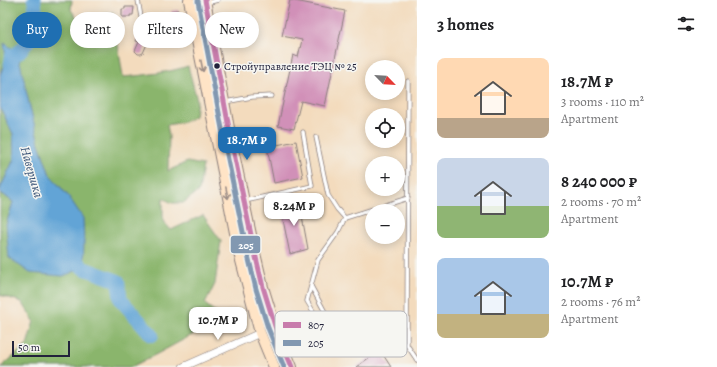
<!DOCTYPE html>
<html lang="en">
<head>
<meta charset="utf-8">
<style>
  :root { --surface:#fff; --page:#f6f6f6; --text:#202124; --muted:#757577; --accent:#1f6fb2 }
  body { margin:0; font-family:Alegreya,serif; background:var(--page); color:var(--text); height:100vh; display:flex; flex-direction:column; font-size:15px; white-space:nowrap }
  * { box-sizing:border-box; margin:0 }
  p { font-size:13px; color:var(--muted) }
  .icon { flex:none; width:22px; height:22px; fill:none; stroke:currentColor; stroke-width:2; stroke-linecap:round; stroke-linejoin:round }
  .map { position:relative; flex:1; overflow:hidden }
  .details { display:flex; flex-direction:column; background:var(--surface); width:300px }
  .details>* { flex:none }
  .banner { position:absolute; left:12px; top:12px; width:345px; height:36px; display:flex; gap:8px }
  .needle { width:26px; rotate:115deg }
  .tools { position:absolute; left:365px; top:60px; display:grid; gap:8px }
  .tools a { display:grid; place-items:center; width:40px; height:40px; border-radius:50%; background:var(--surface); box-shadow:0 2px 10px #0003; font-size:20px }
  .scale { position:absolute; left:12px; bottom:10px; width:58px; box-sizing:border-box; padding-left:4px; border:2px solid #22223b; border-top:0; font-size:11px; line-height:14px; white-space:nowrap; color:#22223b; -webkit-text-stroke:3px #f6f6f2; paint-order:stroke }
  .price { position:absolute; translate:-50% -34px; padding:0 9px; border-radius:8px; background:#fff; color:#222; font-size:13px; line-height:26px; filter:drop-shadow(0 1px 2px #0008) }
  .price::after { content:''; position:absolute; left:50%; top:24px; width:12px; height:9px; margin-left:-6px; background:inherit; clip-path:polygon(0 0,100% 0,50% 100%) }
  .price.current { background:var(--accent); color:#fff }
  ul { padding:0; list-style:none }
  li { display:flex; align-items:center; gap:12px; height:100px; padding:0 20px }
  li span { display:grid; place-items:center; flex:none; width:112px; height:80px; border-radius:8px; color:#555 }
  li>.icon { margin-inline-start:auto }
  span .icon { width:48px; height:48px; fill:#fffc; stroke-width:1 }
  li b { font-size:17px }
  h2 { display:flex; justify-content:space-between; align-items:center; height:48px; padding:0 20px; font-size:17px }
  .chip { padding:0 14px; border-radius:18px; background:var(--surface); box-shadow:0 2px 10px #0003; font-size:14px; line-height:36px }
  .chip.current { background:var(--accent); color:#fff }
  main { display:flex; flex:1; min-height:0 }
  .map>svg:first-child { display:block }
  .forest { fill:#8ab56c; stroke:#566c54 }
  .water { fill:#62a4d6; stroke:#426388 }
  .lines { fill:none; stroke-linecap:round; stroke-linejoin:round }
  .river { stroke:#62a4d6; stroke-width:14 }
  .building { fill:#d190b8 }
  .lane-casing { stroke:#8a7e7c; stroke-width:5 }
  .street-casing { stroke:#8a7e7c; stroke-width:8 }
  .secondary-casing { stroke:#8a7e7c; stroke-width:12 }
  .path { stroke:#8a7e7c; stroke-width:1.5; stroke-dasharray:3 3; stroke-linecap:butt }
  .lane { stroke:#fff; stroke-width:3.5 }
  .street { stroke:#fff; stroke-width:7 }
  .secondary { stroke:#ffe4c6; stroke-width:10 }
  .bus-1-casing { stroke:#f6f6f2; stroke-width:8 }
  .bus-2-casing { stroke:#f6f6f2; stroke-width:8 }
  .bus-1 { stroke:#c87cac; stroke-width:5 }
  .bus-2 { stroke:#8298b1; stroke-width:5 }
  .oneway { stroke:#9c8d87 }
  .bus-dot { fill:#22223b; stroke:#f6f6f2; stroke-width:1.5 }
  .labels { text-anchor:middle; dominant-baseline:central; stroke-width:3; stroke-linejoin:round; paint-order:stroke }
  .bus-label { font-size:11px; fill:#22223b; stroke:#f6f6f2; text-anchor:start }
  .water-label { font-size:13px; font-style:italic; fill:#3c5679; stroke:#f6f6f2 }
  .key { fill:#f6f6f2; stroke:#b6b6bb; stroke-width:1 }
  .key-label { font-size:11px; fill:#22223b }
  .line-badge { stroke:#f6f6f2; stroke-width:1.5 }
  .badge-label { font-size:11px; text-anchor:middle; font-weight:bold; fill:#fff }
</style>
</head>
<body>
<main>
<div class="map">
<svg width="417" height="367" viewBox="0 0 417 367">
  <rect width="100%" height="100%" fill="#f6f6f2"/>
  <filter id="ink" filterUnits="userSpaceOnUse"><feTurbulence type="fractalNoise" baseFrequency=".025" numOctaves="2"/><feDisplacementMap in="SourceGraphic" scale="8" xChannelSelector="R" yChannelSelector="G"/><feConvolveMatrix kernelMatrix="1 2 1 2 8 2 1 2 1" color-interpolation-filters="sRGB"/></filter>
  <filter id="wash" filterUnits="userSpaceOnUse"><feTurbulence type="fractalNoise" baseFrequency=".012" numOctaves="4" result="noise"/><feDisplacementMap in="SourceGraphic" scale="16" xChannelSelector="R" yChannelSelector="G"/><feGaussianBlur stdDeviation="0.9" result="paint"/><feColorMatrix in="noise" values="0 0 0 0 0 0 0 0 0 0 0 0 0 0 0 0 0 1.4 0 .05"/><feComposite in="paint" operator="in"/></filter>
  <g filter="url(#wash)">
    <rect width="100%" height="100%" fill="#f3dbbd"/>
    <path class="forest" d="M0,0H72L71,10L79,20L113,12L123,77C145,75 167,73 188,66L197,100L195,116L184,122L167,125L169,136L168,171L187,162L203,165L199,191L183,203H172L163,198V221L171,230L203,215L221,241L215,284L205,304L224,319L194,334L157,354L131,367H1L27,345L34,321L22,302L0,295V192L13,202L6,225L69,197L50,175L39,144L29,103L5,43L6,59L0,75Z
      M0,107L13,134L14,159L0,189Z"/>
    <path class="water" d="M4,43L18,53L29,103L39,144L50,175L69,197L83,218L84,242L83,268L63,276L30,273L9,258L6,225L13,202L0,192V189L14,159L13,134L0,107V75L6,59Z"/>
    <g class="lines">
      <path class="river" d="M10,68L12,55L18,53L27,43L37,19L34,0
        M71,255L83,268L118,281L121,300L152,335"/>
    </g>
    <g id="blocks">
      <path class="building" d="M290,0L345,11L325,106L301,101L294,129L278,126L293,55L298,57L302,40L282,36Z
        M125,7H134L133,15H130V17H122V9H125Z
        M178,10L182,31L176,32L171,11Z
        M145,27L149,28L150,30L149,33L152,34L149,45L147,44L143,53L141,54H138L135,51L139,42L136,41L139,31H141L142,28Z
        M296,141L303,177L274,183L267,147Z
        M299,200L308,249L290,254L280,205Z
        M380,350L391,367H356Z"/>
    </g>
  </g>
  <g filter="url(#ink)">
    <use href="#blocks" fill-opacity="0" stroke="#8a7e7c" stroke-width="1"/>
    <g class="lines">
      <defs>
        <path id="lane" d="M138,0L141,17L146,22
          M206,3L218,0
          M408,81L407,345L417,360
          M225,102L252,97L272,96
          M316,137L328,195L337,209L345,218
          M245,201L312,186L303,132
          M311,286L307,301L316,316L336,328L407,345
          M325,312L311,286L318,260L338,232L345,218L408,198"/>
        <path id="street" d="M183,367L260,333"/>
        <path id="secondary" d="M189,0L239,253L260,333L274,367
          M205,0L232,144L254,249L263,287L275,326L292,367"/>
      </defs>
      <use href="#lane" class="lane-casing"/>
      <use href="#street" class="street-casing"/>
      <use href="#secondary" class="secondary-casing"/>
      <path class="path" d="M0,1V0"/>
      <use href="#lane" class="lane"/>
      <use href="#street" class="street"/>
      <use href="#secondary" class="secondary"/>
      <defs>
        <path id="bus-1" d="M205,0L232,144L254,249L263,287L275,326L292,367"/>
        <path id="bus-2" d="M198,1L225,145L247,251L256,289L268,328L284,367"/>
      </defs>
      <use href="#bus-1" class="bus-1-casing"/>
      <use href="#bus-2" class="bus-2-casing"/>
      <use href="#bus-1" class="bus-1"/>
      <use href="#bus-2" class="bus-2"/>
    </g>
    <defs><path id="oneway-shaft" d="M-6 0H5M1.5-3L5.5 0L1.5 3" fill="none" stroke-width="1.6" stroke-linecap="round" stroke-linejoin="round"/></defs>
    <g class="oneway">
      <use href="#oneway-shaft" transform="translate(202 66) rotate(79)"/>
      <use href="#oneway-shaft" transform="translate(227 193) rotate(79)"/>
    </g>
  </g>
  <circle class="bus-dot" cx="217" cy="66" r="3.5"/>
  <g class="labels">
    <g class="bus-label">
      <text x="224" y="66">Стройуправление ТЭЦ № 25</text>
    </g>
    <g class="water-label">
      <text transform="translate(32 172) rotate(74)">Навершка</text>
    </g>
  </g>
  <rect x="275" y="311" width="132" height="46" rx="6" class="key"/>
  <rect x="283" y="322" width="18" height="6" fill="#c87cac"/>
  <rect x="283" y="340" width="18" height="6" fill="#8298b1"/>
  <g class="key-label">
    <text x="308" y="329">807</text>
    <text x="308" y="347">205</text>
  </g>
  <rect class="line-badge" x="230" y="235" width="31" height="19" rx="4" fill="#8298b1"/>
  <g class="badge-label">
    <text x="246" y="249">205</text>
  </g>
</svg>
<div class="tools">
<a><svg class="needle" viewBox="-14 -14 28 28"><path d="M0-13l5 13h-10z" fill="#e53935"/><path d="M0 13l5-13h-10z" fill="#757577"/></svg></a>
<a><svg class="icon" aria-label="locate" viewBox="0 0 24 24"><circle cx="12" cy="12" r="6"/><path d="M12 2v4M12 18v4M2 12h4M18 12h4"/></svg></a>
<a>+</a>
<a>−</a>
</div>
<div class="scale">50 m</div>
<b class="price current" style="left:247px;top:161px">18.7M ₽</b>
<b class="price" style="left:294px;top:227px">8.24M ₽</b>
<b class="price" style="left:218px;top:341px">10.7M ₽</b>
<div class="banner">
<a class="chip current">Buy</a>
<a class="chip">Rent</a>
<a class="chip">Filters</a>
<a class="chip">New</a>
</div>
</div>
<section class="details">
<h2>3 homes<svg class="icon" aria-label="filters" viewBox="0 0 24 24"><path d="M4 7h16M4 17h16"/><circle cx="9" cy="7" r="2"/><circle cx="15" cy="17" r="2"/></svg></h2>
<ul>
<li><span style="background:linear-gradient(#ffd9b3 75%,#b9a48a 0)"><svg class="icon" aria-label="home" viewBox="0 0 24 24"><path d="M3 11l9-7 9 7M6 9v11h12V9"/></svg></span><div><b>18.7M ₽</b><p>3 rooms · 110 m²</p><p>Apartment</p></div></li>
<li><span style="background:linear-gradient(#c9d6e8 60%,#8fb573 0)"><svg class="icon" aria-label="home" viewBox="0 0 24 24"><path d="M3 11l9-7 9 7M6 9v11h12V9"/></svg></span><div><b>8 240 000 ₽</b><p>2 rooms · 70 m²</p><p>Apartment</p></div></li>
<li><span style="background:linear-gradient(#a9c7e8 70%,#c2b280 0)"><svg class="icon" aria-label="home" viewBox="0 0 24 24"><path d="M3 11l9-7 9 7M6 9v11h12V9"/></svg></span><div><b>10.7M ₽</b><p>2 rooms · 76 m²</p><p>Apartment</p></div></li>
</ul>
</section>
</main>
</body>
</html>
